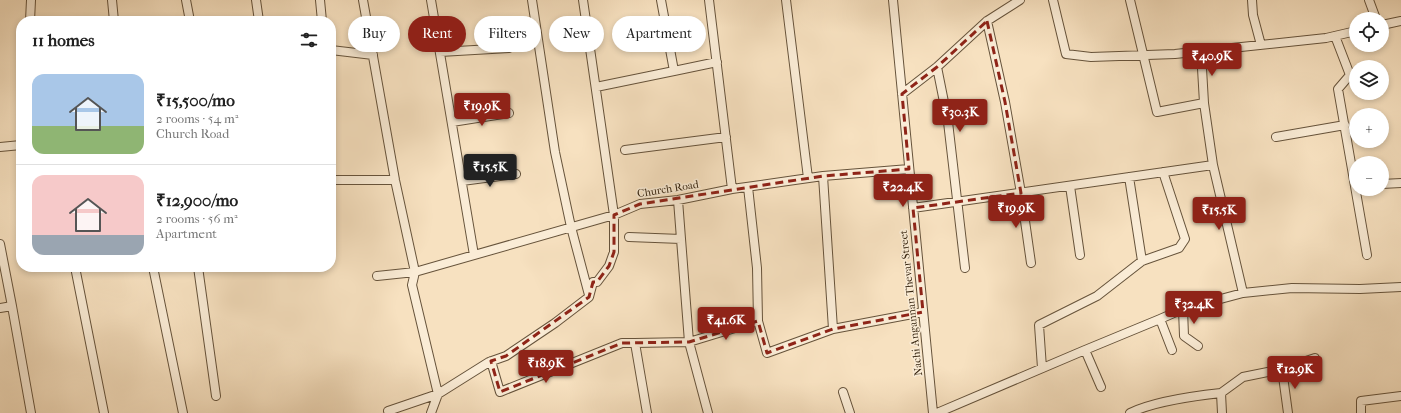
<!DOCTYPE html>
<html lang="en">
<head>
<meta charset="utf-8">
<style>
  :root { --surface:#fff; --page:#f2f2f2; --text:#222; --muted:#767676; --line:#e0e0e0; --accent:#8f2418 }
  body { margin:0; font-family:"IM FELL French Canon",serif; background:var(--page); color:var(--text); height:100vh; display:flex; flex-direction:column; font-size:15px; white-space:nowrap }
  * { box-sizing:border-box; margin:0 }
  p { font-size:13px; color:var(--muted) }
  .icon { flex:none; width:22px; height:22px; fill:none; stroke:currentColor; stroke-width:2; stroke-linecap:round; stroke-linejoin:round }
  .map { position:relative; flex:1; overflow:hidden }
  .panel { position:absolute; left:16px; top:16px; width:320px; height:256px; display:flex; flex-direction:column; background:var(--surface); border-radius:16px; box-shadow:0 2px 6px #0003 }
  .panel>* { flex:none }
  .banner { position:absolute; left:348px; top:16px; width:380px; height:36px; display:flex; gap:8px }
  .fabs { position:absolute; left:1349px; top:12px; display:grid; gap:8px }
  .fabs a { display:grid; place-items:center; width:40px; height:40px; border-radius:50%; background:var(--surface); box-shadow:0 2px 6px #0003; font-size:20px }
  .price { position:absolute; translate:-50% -34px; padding:0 9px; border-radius:4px; background:var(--accent); color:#fff; font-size:13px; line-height:26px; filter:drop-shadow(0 1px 2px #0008) }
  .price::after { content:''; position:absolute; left:50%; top:24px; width:12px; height:9px; margin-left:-6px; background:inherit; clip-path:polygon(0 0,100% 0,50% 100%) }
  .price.selected { background:#222; color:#fff }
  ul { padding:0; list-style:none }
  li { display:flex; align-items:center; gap:12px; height:100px; padding:0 16px }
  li+li { border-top:1px solid var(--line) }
  li span { display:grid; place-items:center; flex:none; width:112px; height:80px; border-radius:12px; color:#555 }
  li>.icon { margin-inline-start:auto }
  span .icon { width:48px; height:48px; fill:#fffc; stroke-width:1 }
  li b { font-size:17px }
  h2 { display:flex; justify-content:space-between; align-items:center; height:48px; padding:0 16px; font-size:17px }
  .pill { padding:0 14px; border-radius:18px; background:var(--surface); box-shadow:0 2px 6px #0003; font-size:14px; line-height:36px }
  .pill.selected { background:var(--accent); color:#fff }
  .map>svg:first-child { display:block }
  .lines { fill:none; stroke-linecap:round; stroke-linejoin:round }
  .street-casing { stroke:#66533b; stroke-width:10 }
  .street { stroke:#faecd6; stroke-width:8 }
  .marked { fill:none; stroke:#8f2418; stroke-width:3; stroke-dasharray:8 5; stroke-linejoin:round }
  .labels { text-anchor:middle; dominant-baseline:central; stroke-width:3; stroke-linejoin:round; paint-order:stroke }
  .street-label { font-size:11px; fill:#36240f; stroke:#faecd6 }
</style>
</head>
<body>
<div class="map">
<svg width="1401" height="413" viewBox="0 0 1401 413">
  <rect width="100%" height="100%" fill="#f7e1c0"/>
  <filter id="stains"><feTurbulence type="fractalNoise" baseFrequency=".005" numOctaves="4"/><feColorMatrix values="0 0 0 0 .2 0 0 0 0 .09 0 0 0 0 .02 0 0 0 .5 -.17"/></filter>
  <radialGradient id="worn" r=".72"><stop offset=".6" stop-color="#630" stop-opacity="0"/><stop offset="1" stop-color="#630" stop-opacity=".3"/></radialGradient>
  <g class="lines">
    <defs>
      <path id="street" d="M112,0L114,21
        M186,0L190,21
        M256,0L259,21
        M320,0L322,21
        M363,0L395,180L415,272L412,285L438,394L431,413
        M431,0L474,255
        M532,0L555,152L571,227L589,295
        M709,0L732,189
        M786,0L808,178
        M893,0L933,413
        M1053,0L1066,54L1091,57L1175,54L1326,38L1356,31
        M1252,0L1253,15L1261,45
        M1369,0L1376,19
        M30,21L31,0
        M987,21L1005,102L1021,193L1031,263
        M1382,25L1401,21
        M1335,36L1350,75L1338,89L1367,255
        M331,50L373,55
        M1201,51L1204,103
        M440,52L509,48
        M937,67L948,122L965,268
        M674,71L717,62
        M596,87L674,71L661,0
        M902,94L937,67L987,21L1020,0
        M452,122L509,113
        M1276,137L1345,125
        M0,147L21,145
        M625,150L726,137
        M1213,165L1243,293
        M823,176L833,329
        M1129,177L1142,261
        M331,180H395
        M462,181L516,174
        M1382,184L1401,183
        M1070,186L1080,255
        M748,187L757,268L758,321L767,353L833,329L923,312
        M678,200L689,342L708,413
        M913,208L1213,165L1204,103L1157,112L1130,0
        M629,237L681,239
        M0,244L12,306
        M75,267L104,413
        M153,267L183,413
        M198,267L216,396
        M377,276L415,272L614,215L640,204L678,200L732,189L823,176L909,169
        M0,308L12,306L31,413
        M1183,309L1184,336L1198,346
        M1160,319L1183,309L1243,293L1292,288L1360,289L1401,287
        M1085,350L1160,319L1172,350
        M491,361L500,392L622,343H635
        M1042,368L1039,325L1097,296L1142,261L1179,248L1185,239L1163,172
        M1282,369L1288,413
        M843,392L850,413
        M1221,393L1243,377L1282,369L1315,358
        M388,411L438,394L489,362L506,356L555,323L589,297L593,282H597L609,266L614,252V215L583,0
        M647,413L635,343L689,342L758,321
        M937,413L1085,350L1101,387
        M1130,413C1155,401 1193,396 1221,393L1222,413
        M1361,413V401L1401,396"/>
    </defs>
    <use href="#street" class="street-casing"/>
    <use href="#street" class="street"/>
  </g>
  <path class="marked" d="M987,21L1005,102L1021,193L913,208L923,312L833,329L767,353L758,321L689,342L622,343L500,392L491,361L506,356L589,297L593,282H597L609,266L614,252V215L640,204L823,176L909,169L902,94L937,67Z"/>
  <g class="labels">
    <g class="street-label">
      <text transform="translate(668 189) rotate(-9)">Church Road</text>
      <text transform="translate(911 303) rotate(-96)">Nachi Angannan Thevar Street</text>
    </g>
  </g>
  <rect width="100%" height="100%" filter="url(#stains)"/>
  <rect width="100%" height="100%" fill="url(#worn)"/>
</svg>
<div class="fabs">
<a><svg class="icon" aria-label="locate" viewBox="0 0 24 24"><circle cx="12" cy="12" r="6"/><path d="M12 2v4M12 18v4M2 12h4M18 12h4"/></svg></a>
<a><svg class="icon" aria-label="layers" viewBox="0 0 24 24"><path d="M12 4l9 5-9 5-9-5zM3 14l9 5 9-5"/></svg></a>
<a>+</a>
<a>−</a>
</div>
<b class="price" style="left:1212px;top:77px">₹40.9K</b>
<b class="price" style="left:482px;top:127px">₹19.9K</b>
<b class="price" style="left:960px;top:133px">₹30.3K</b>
<b class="price selected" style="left:490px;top:188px">₹15.5K</b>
<b class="price" style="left:903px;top:208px">₹22.4K</b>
<b class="price" style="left:1016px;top:229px">₹19.9K</b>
<b class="price" style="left:1219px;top:231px">₹15.5K</b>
<b class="price" style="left:1194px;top:325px">₹32.4K</b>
<b class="price" style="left:726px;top:341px">₹41.6K</b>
<b class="price" style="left:546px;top:384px">₹18.9K</b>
<b class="price" style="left:1295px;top:390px">₹12.9K</b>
<div class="banner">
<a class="pill">Buy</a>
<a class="pill selected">Rent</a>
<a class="pill">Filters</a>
<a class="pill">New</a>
<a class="pill">Apartment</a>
</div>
<section class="panel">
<h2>11 homes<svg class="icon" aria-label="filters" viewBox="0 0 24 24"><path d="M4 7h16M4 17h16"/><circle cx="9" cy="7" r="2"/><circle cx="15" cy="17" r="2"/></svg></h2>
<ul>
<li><span style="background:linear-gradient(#a9c7e8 65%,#8fb573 0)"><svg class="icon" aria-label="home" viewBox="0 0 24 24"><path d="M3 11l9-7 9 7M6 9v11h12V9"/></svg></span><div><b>₹15,500/mo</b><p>2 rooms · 54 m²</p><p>Church Road</p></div></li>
<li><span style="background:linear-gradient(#f6c9c9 75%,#9aa5b1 0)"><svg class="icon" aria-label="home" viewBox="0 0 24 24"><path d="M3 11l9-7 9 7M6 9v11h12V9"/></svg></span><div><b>₹12,900/mo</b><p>2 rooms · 56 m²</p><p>Apartment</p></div></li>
</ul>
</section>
</div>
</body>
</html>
